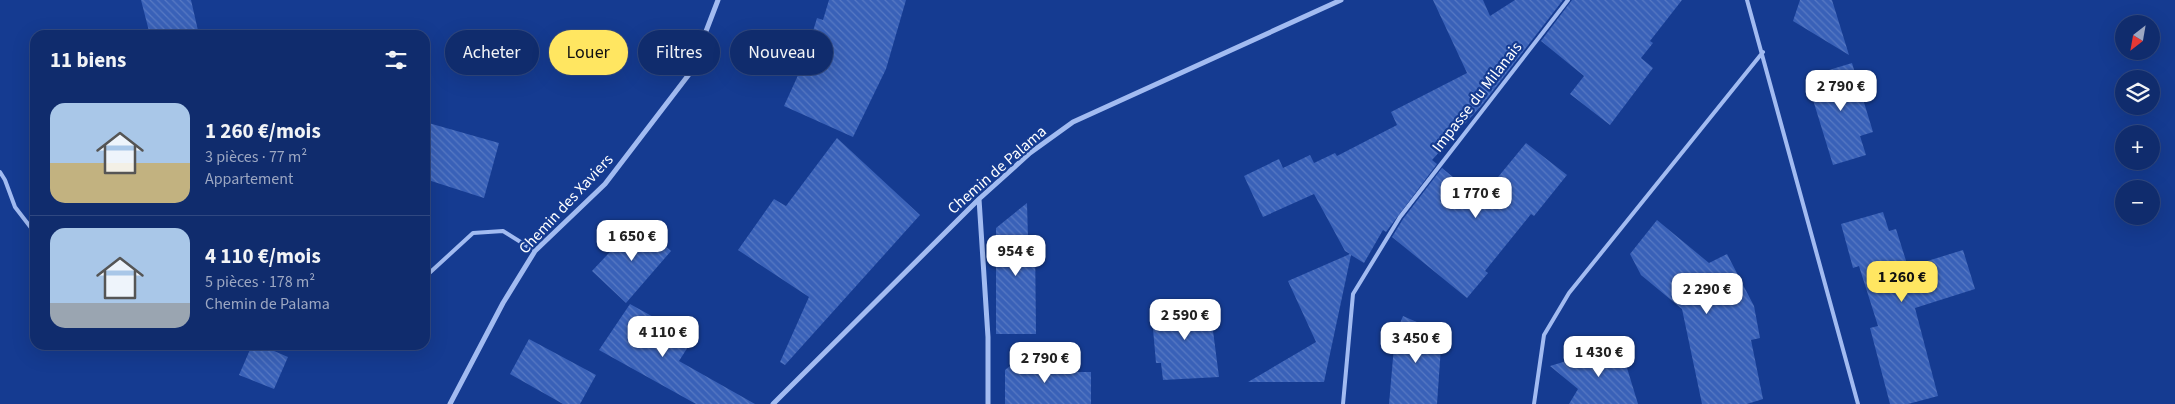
<!DOCTYPE html>
<html lang="fr">
<head>
<meta charset="utf-8">
<style>
  :root { --surface:#102c6d; --page:#193472; --text:#f1f3f6; --muted:#9ca7c2; --line:#304880; --accent:#ffe661 }
  body { margin:0; font-family:"Source Sans 3",sans-serif; background:var(--page); color:var(--text); height:100vh; display:flex; flex-direction:column; font-size:19px; white-space:nowrap }
  * { box-sizing:border-box; margin:0 }
  p { font-size:16px; color:var(--muted) }
  .icon { flex:none; width:28px; height:28px; fill:none; stroke:currentColor; stroke-width:2; stroke-linecap:round; stroke-linejoin:round }
  .map { position:relative; flex:1; overflow:hidden }
  .side { position:absolute; left:30px; top:30px; width:400px; height:320px; display:flex; flex-direction:column; background:var(--surface); border-radius:15px; box-shadow:0 5px 20px #0002,0 0 0 1px var(--line) }
  .side>* { flex:none }
  .banner { position:absolute; left:445px; top:30px; width:475px; height:45px; display:flex; gap:10px }
  .needle { width:32px; rotate:211deg }
  .tools { position:absolute; left:2115px; top:15px; display:grid; gap:10px }
  .tools a { display:grid; place-items:center; width:45px; height:45px; border-radius:50%; background:var(--surface); box-shadow:0 5px 20px #0002,0 0 0 1px var(--line); font-size:25px }
  .price { position:absolute; translate:-50% -42px; padding:0 11px; border-radius:10px; background:#fff; color:#222; font-size:16px; line-height:32px; filter:drop-shadow(0 1px 2px #0008) }
  .price::after { content:''; position:absolute; left:50%; top:30px; width:15px; height:11px; margin-left:-8px; background:inherit; clip-path:polygon(0 0,100% 0,50% 100%) }
  .price.current { background:var(--accent); color:#111 }
  ul { padding:0; list-style:none }
  li { display:flex; align-items:center; gap:15px; height:125px; padding:0 20px }
  li+li { border-top:1px solid var(--line) }
  li span { display:grid; place-items:center; flex:none; width:140px; height:100px; border-radius:15px; color:#555 }
  li>.icon { margin-inline-start:auto }
  span .icon { width:60px; height:60px; fill:#fffc; stroke-width:1 }
  li b { font-size:21px }
  h2 { display:flex; justify-content:space-between; align-items:center; height:60px; padding:0 20px; font-size:21px }
  .tag { padding:0 18px; border-radius:22px; background:var(--surface); box-shadow:0 5px 20px #0002,0 0 0 1px var(--line); font-size:18px; line-height:45px }
  .tag.current { background:var(--accent); color:#111 }
  .map>svg:first-child { display:block }
  .building { fill:url(#building-back-hatch) }
  .lines { fill:none; stroke-linecap:round; stroke-linejoin:round }
  .service { stroke:#a2bbf1; stroke-width:4 }
  .minor { stroke:#a2bbf1; stroke-width:5 }
  .labels { text-anchor:middle; dominant-baseline:central; stroke-width:4.5; stroke-linejoin:round; paint-order:stroke }
  .street-label { font-size:16px; fill:#fff; stroke:#153b91 }
</style>
</head>
<body>
<div class="map">
<svg width="2175" height="404" viewBox="0 0 2175 404">
  <defs>
    <pattern id="building-back-hatch" width="6" height="6" patternUnits="userSpaceOnUse" patternTransform="scale(1.25)"><rect width="6" height="6" fill="#3961b8"/><path d="M-1 5l2 2M0 0l6 6M5-1l2 2" fill="none" stroke="#5779c3"/></pattern>
  </defs>
  <rect width="100%" height="100%" fill="#153b91"/>
  <path class="building" d="M141,0H191L199,35H150Z
    M829,0H906L886,69L853,137L784,106L810,49L808,48L817,18L823,20Z
    M1433,0H1483L1490,16L1515,0H1563L1482,105L1432,160L1437,164L1386,232L1383,230L1364,263L1351,255L1324,382H1248L1316,342L1288,281L1350,254L1345,251L1314,194L1263,217L1244,176L1279,159L1283,168L1310,155L1314,163L1335,153L1337,156L1397,125L1391,112L1467,73Z
    M1572,0H1682L1650,41L1653,43L1641,58L1653,68L1610,125L1570,94L1584,76L1541,41Z
    M1800,0H1832L1849,55L1793,21Z
    M1852,63L1873,132L1860,136L1866,155L1833,165L1806,77Z
    M425,122L499,143L484,198L425,179Z
    M837,138L920,215L785,365L780,362L809,297L738,250L774,199L786,206Z
    M1526,143L1567,175L1534,216L1531,214L1485,271L1488,273L1467,298L1392,237L1403,219L1442,168L1480,199Z
    M1027,203L1028,239L1035,240L1036,334H996V228Z
    M1883,212L1889,231L1896,229L1908,267L1963,250L1975,289L1915,308L1938,396L1908,404H1890L1870,328L1878,326L1859,266L1853,268L1841,224Z
    M1657,220L1709,263L1727,254L1754,306L1760,338L1751,340L1763,399L1747,404H1702L1682,309L1641,275L1630,254Z
    M638,222L671,251L626,303L592,271Z
    M1209,300L1219,377L1163,380L1161,363H1156L1151,306Z
    M630,304L693,339L679,361L755,404H696L599,350Z
    M1403,316L1442,333L1437,404H1389L1395,335Z
    M529,339L596,375L580,404H563L510,374Z
    M1037,344V372H1091V404H1005V370Z
    M252,345H260L288,357L274,389L239,375Z
    M1620,345L1638,404H1569L1578,389L1550,366Z"/>
  <g class="lines">
    <path class="service" d="M1747,0L1858,404
      M0,172L5,180L15,207L35,233
      M425,277L473,233L503,231L535,251
      M1343,404L1353,294L1400,217L1568,0
      M1534,404L1544,335L1569,293L1763,52"/>
    <path class="minor" d="M979,199L988,337V404
      M450,404L503,303L535,251L605,184L690,73L718,0
      M773,404L979,199L1030,153L1073,122L1341,0"/>
  </g>
  <g class="labels">
    <g class="street-label">
      <text transform="translate(1477 97) rotate(-52)">Impasse du Milanais</text>
      <text transform="translate(997 170) rotate(-41)">Chemin de Palama</text>
      <text transform="translate(566 204) rotate(-47)">Chemin des Xaviers</text>
    </g>
  </g>
</svg>
<div class="tools">
<a><svg class="needle" viewBox="-14 -14 28 28"><path d="M0-13l5 13h-10z" fill="#e53935"/><path d="M0 13l5-13h-10z" fill="#9ca7c2"/></svg></a>
<a><svg class="icon" aria-label="layers" viewBox="0 0 24 24"><path d="M12 4l9 5-9 5-9-5zM3 14l9 5 9-5"/></svg></a>
<a>+</a>
<a>−</a>
</div>
<b class="price" style="left:1841px;top:112px">2 790 €</b>
<b class="price" style="left:1476px;top:219px">1 770 €</b>
<b class="price" style="left:632px;top:262px">1 650 €</b>
<b class="price" style="left:1016px;top:277px">954 €</b>
<b class="price current" style="left:1902px;top:303px">1 260 €</b>
<b class="price" style="left:1707px;top:315px">2 290 €</b>
<b class="price" style="left:1185px;top:341px">2 590 €</b>
<b class="price" style="left:663px;top:358px">4 110 €</b>
<b class="price" style="left:1416px;top:364px">3 450 €</b>
<b class="price" style="left:1599px;top:378px">1 430 €</b>
<b class="price" style="left:1045px;top:384px">2 790 €</b>
<div class="banner">
<a class="tag">Acheter</a>
<a class="tag current">Louer</a>
<a class="tag">Filtres</a>
<a class="tag">Nouveau</a>
</div>
<section class="side">
<h2>11 biens<svg class="icon" aria-label="filters" viewBox="0 0 24 24"><path d="M4 7h16M4 17h16"/><circle cx="9" cy="7" r="2"/><circle cx="15" cy="17" r="2"/></svg></h2>
<ul>
<li><span style="background:linear-gradient(#a9c7e8 60%,#c2b280 0)"><svg class="icon" aria-label="home" viewBox="0 0 24 24"><path d="M3 11l9-7 9 7M6 9v11h12V9"/></svg></span><div><b>1 260 €/mois</b><p>3 pièces · 77 m²</p><p>Appartement</p></div></li>
<li><span style="background:linear-gradient(#a9c7e8 75%,#9aa5b1 0)"><svg class="icon" aria-label="home" viewBox="0 0 24 24"><path d="M3 11l9-7 9 7M6 9v11h12V9"/></svg></span><div><b>4 110 €/mois</b><p>5 pièces · 178 m²</p><p>Chemin de Palama</p></div></li>
</ul>
</section>
</div>
</body>
</html>
